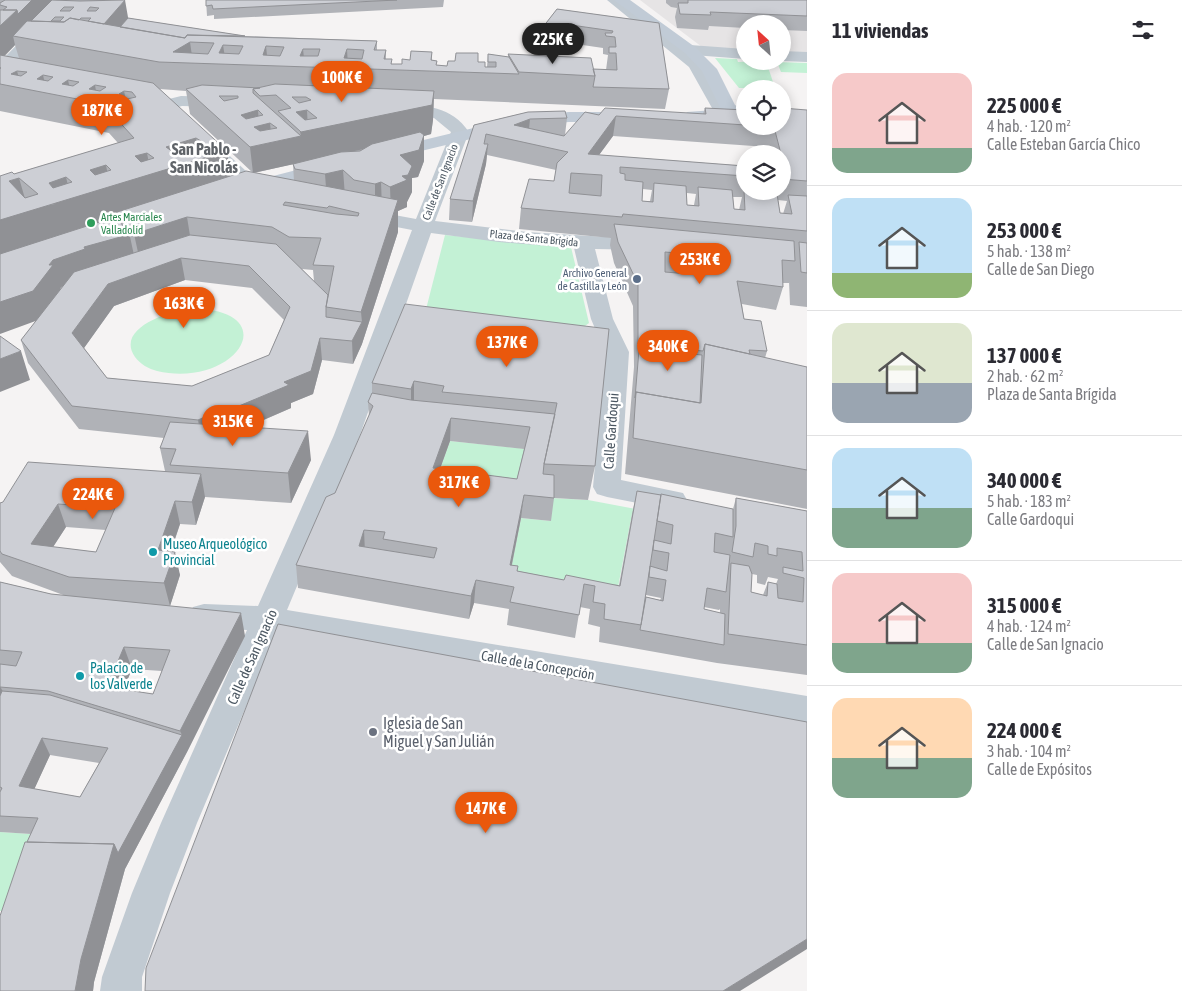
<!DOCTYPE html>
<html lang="es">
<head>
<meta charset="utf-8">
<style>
  :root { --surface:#fff; --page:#f2f2f3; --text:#2b2b33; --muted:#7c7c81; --line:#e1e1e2; --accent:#ea580c }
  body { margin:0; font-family:"Asap Condensed",sans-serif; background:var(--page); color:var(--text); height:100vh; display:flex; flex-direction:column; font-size:19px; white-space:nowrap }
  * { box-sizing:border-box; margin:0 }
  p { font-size:16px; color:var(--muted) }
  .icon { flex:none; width:28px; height:28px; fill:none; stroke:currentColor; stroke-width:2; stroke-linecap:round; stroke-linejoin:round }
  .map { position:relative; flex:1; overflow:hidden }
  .side { display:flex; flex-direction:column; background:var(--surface); width:375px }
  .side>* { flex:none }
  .needle { width:32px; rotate:333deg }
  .controls { position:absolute; left:736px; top:15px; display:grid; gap:10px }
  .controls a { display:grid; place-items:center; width:55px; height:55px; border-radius:50%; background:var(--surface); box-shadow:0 2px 12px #0003; font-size:25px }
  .price { position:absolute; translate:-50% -42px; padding:0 11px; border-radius:18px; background:var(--accent); color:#fff; font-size:16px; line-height:32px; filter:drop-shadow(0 1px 2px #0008) }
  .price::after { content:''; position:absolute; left:50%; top:30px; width:15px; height:11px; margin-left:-8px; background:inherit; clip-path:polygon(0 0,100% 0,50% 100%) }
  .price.selected { background:#222; color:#fff }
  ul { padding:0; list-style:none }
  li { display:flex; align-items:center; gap:15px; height:125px; padding:0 25px }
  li+li { border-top:1px solid var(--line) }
  li span { display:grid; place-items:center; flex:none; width:140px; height:100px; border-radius:15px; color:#555 }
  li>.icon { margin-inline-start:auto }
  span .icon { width:60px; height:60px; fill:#fffc; stroke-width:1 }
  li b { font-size:21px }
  h2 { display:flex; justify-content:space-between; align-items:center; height:60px; padding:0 25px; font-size:21px }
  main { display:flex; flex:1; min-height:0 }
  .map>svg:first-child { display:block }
  .education { fill:#e6e4e5 }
  .green { fill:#c3f1d5 }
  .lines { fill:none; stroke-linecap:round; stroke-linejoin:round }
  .street { fill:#c1cad2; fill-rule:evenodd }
  .secondary { fill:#c1cbd6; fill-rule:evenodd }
  .wall { fill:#b0b2b7; fill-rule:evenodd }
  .shaded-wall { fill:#909195 }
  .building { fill:#cdcfd5; stroke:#909195; fill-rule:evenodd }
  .leisure-dot { fill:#2e9e5b; stroke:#fff; stroke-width:2 }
  .service-dot { fill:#5c6f8a; stroke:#fff; stroke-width:2 }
  .culture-dot { fill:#0f9aa8; stroke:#fff; stroke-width:2 }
  .worship-dot { fill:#6b7280; stroke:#fff; stroke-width:2 }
  .labels { text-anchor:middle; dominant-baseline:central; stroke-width:5; stroke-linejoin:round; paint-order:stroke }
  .far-street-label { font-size:11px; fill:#4a5661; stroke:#fff }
  .far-leisure-label { font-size:11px; fill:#27864d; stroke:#fff; text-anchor:start }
  .far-service-label { font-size:11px; fill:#4e5e75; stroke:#fff; text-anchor:end }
  .street-label { font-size:14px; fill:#4a5661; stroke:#fff }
  .culture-label { font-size:14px; fill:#0d838f; stroke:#fff; text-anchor:start }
  .far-district-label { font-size:16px; font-weight:bold; fill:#5f6368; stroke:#fff }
  .near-worship-label { font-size:16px; fill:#5b616d; stroke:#fff; text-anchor:start }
</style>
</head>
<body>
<main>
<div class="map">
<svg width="807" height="991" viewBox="0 0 807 991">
  <rect width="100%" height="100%" fill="#f5f3f3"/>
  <path class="education" d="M640,0H807V53L783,52L782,24H745V50L702,47Z"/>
  <path class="green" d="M715,58L737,59L738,62L766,61L775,88H739Z
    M777,62L807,63V73L781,72Z
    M445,235L571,247L589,323L569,338L423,321Z
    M188,308C289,309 236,389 157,371C149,369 140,364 135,357C115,328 169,312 188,308Z
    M450,441L527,449L514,502L432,491Z
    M551,498L588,500L657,513L632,514L614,608L507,588L521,518L551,521Z
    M0,832L47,835L25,910L0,911Z"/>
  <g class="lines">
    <path class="street" d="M61,0H76L13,67L10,73L0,74V62Z
      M607,0H623L684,48L690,45L745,49V59L693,55L703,64L724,101L745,109V120L712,108L689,67Z
      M782,51L807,52V62L782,61Z
      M181,96L225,97L231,98L233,102L231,106L225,107L182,106L167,110L161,109L159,105L161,101Z
      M397,104C426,105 451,106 469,132L435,221L527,232L654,240L657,244L654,248L647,250L595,249L613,319L629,352L621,480L683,493L687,500L683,507L673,510L607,497L597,494L593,487L605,352L591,319L574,248L499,242L431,233L360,435L287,610L807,696V724L277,633L197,823L170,893L142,977V991H100L102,977L132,893L161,823L247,630L204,628L193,625L189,616L193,607L204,604L258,606L334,435L412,230L355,219L352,215L355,211L362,209L416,219L451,132L434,118L391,113L389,109L391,105Z
      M201,134L207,135L259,183L278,197L275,201C251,207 211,159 195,143L192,139L195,135Z"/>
    <path class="secondary" d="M614,0H630L695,47L717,69L737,109C728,123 701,123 687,120L684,116L687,112L714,110L720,107L702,71L685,53Z
      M569,112H618L624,113L627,117L624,121L618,122H569L524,126L388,159L382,158L379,154L382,150L524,116Z
      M331,161L338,163L340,167L338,171L249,194L242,192L239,188L242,184Z"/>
  </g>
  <path class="wall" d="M0,0H104L128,18L245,36L377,41V50H386V59L392,64H402L410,60L432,52V60L437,61L436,65L447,66L478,62L485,67H487L488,54L508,57V54L593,69L606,70L608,55L603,54V48L569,43L564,49L542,45L543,27L557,9L659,23L669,89L665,109L434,99L433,120L431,134L424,136V161L418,177L412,178V192L407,202V207L398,211V232L362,344L353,364L322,360L313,394L291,403V408L248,427L311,460L291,503L205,497L196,525L180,524L171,552L180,575L170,606L245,636L187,752L125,869L94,982L93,991H0L27,842L31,834L0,832V582L51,594L66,596L12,576L0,562V503L165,471L160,448L164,438L79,429L28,363L21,340L36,321L14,174L118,143L109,133L0,111ZM15,45L19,58L5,56ZM160,89L186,91L190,114L253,173L230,176ZM293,164L294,181L254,173ZM302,269L313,270L314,281ZM185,280L252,288L284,320L269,355L192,386L107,378L84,348L114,306ZM66,527L106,530L96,552L53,547ZM132,669L162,671L153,694L123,690ZM50,755L99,763L80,797L34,789Z
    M206,0H444L443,7L214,19V15L207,16Z
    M666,0H807V31L782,30V24H745V28L709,26L708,30L677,28L675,17L677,8L671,7L666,3Z
    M705,108L745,110V126H782L807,110V307L790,305L789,281V283H783V287L776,310L742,304L744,319L767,351L765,358L807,367V509L625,474L634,367L633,306L614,263L610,245L611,238L519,229L521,208L554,181L556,170L487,155L486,164L472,222L449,220L450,199L474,125L528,112L567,118L565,135L599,115L703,114ZM613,136L769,147L770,154H782V191H745V166L599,155ZM643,189L652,190L650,201H642ZM687,193L696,194L694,205H687ZM733,197H742L739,210L734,209ZM778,200L787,201L783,214L780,213Z
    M609,329L595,466L588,500L554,498L551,521L521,518L512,565L518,571L564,580L619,585L632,514L637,491L733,509L736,498L807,511V675L717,663L599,642L600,627L588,624L590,609L580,607L575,638L507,625L509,609L474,603L469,619L298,588L296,565L335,493L369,416L368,402L372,393V383ZM450,441L524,449L517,479L440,469ZM752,574L757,575V583L765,585L768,577L778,579L776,584L768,582L763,595L751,592ZM646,595L661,598L660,600L646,597ZM704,607L719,610L720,609V613L704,609Z"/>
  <path class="shaded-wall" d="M32,0H59L24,37L18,14Z
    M125,0L129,23L104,45L101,27Z
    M17,10L24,37L13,36L15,45L1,59L0,55V26Z
    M571,25L569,43L564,49L566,30Z
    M190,42L193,63L173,52Z
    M223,45L226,64L219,53Z
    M266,46L268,65L263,55Z
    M303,49L305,67L300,56Z
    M347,49L348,68L344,58Z
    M17,71L22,88L11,74Z
    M43,75L47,93L37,79Z
    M68,80L72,98L62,84Z
    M95,85L98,103L89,89Z
    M124,91L130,119L119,94Z
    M434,91L433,120L431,134L424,136V161L418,177L412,178V192L407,202V207L398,211V232L362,344L353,364L352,341L362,322L361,312L391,213L390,187L400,155L424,136L253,173L250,147L241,115L258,110L259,125L270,123L272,142L301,136L296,112L307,110L308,131Z
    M616,116L613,136L585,174L588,154Z
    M530,119L528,139L514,125Z
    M196,138L200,159L227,151L231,181L114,213L115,218L0,255V215L55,204L49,183L66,177L71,198L90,170L106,165L110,187L135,156L147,153L151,174L166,147Z
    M488,144L486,164L472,222L473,201Z
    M343,170L345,196L327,201L325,174Z
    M19,178L28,209L9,181Z
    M381,182L382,208L375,210V184Z
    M187,217L192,248L141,266L134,234Z
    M129,232L135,260L92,277L61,287L60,289L61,293L41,319L0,334V302L49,265L53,260L84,247Z
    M181,258L185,280L114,306L79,355L72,333L108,284Z
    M320,338L322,360L313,394L291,403V408L231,434L227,411L284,382Z
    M21,351L30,380L0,392V359Z
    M414,381V415L411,423V389Z
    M225,408L228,431L202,443L198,420Z
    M451,418L450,441L432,491L433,468Z
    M308,431L311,460L291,503L288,473Z
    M201,474L205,497L196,525L192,502Z
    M524,495L521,518L507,588L510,565Z
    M175,501L180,524L163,573L158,550Z
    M58,504L66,527L40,567L31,544Z
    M364,530L365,553L359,546Z
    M175,552L180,575L170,606L164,583Z
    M476,580L474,603L469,619L471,596Z
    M241,613L245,636L187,752L125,869L94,982L93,991H75L81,959L114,844L182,735L180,731Z
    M124,647L132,669L115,709L107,687Z
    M0,686L11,708L0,727Z
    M42,738L50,755L28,803L19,786Z
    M807,939V949L740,991H723Z"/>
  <path class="building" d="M5,0H32L18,14L17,10H3L7,7L0,5V3Z
    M52,0L80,1L125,0L104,24L88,21L91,18H81L79,20L70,18L64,22L31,21ZM64,7H74L70,11H60ZM90,7L99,8L96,11H87ZM55,17H64L60,21H51Z
    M206,0H397L213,9L212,5L206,6Z
    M688,0H807V16L710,12L711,15L680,14L678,3H688Z
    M557,9L659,23L669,89L593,87L595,76L593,69L617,70L616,53H609V47H616L615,37L606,36L605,33H612L613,31L571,25L566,30L543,27Z
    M0,10H17L0,26Z
    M70,18L185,38L187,35L377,41L374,50H386L384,59H392L391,64H402V59L410,60L411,51L432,52L431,60L437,61L436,65L447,66L448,61H455L456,53H478V62H485V67H496V62H488V54L509,57L519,74L159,62L13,36L27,21L64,22ZM190,42L214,43L208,54L173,52ZM223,45L243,46L239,54L219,53ZM266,46L284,47L280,56L263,55ZM303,49H320L318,56H300ZM347,49L364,50L362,59L344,58Z
    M128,18L245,36L187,35L185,38L120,27Z
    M508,54L591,58L595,76L519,72Z
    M0,55L153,83L227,151L0,220V176L12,172L14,174L134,138L103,104L0,84V68H1H0ZM17,71L27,72L21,76L11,74ZM43,75L53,77L48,81L37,79ZM68,80L79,82L73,86L62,84ZM95,85L106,87L100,91L89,89ZM124,91L132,92L136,97L127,99L119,94ZM196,138L204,143L173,152L166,147ZM147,153L154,158L141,162L135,156ZM106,165L111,170L95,175L90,170ZM66,177L72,182L53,188L49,183ZM19,178L38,194L25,198L9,181Z
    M275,84L434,91L432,105L301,132L278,111L291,108L276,95L260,96L253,89ZM292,97H306L311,100L299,103ZM307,110L317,118L305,120L296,112Z
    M202,85L260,88L253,89V93L301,136L250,147L186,89ZM219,96H238V98L224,101ZM258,110L263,115L246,119L241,115ZM270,123L277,128L260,131L254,127Z
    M605,108L706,114L705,108L745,110V125L616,116L588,154L745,166V176L620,167V173L625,174V180L643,182L642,201L653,202L654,183L686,186L687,205L699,206L698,187L732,190L734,209L745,210L744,191L777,194L780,213L792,214L788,195L807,196V231L623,214L622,217L521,208L529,179L554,181L557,163L568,152L486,134L484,144H488L473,201L450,199L474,125L528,112L565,111L567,118L530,119L514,125L564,136L585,112L599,115ZM571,173L602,175L601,196L569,193Z
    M782,108L807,110V181L782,179V169H785L782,160V154H781L774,127L762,126H782Z
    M420,132L424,135L419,150L400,155L412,166L408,175L402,176L407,180L390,187L381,182L375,184L354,180L343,170L325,174L295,169L293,164L341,152L360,151L372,144Z
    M246,171L398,200L361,312L326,307L334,266L313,265L321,238L289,237L272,227L187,217L134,234L114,213ZM285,202L327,208L329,206L359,213L358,216L336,214L283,205Z
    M115,217L129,232L122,235L124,236L84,247L85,249L53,260L49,265H53L33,291L0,302V254Z
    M614,224L794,241L795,261L782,260L783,287L737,281L744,319L761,321L767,351L749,350L750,354L705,344L703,351L670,348V342L640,338L638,344V284L618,242ZM665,252L700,255L701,275L665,272Z
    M190,235L276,244L328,295L326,307V317L362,322L352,341L320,338L311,371L284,382L289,385L227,411L225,408L198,420L72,406L21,340L74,272ZM181,258L249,266L290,307L269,355L192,386L107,378L72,333L108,284Z
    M799,242L807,243V273L801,272Z
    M405,304L609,329L595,466L544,464L557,403L442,392L444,386L414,381L411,389L372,383Z
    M0,336L21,351L0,359Z
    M640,338L670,342V352L702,355L700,403L636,392L635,398Z
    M705,344L807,367V470L633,438L636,392L701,403Z
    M372,393L411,400L555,414L544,464L543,474L554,475V498L524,495L510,565L518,566L517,571L564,580L566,575L620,586L637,491L661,495L641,625L604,619L605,604L593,602L595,586L584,584L579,615L510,602L514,587L476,580L471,596L296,565L326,497L335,493L373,406L368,402ZM451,418L530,427L517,479L433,468ZM364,530L385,532L383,539L437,548L434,558L359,546Z
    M170,422L308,431L288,473L170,465L176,449L160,448Z
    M28,462L201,474L192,502L175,501L158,550L175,552L164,583L69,577L2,554L0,551V503L3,502ZM58,504L115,508L96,552L31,544Z
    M661,494L733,509V537L715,533L714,552L730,555L726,592L707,588L704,609L725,614L724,645L640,630L646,597L663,601L666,580L649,577L650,566L667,571L669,553L653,550L654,540L671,544L673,525L657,521Z
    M736,498L807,511V645L728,634L731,563L749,566L752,574L751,592L767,596L768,582L777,584L778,598L803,602L804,578L783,573V567L803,571L802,552L777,548V556L768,554V546L755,543L753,557L732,552L736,526Z
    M0,582L51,594L241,613L180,731L48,691L0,687V664L16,666L22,652L0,650ZM124,647L170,650L153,694L107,687Z
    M278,624L807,722V939L723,991H145L146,968Z
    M2,691L50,695L182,735L118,853L114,844L27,842L38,818L0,816V792L2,788L0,787V696ZM42,738L108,748L80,797L19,786Z
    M25,842L114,844L81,959L75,991H0V916Z"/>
  <circle class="leisure-dot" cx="91" cy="223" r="5"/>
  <circle class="service-dot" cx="637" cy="279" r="5"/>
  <g class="culture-dot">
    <circle cx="153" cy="552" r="5"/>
    <circle cx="80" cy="676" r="5"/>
  </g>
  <circle class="worship-dot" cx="373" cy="732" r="5"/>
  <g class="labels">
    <g class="far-street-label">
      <text transform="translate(440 182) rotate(-69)">Calle de San Ignacio</text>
      <text transform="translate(534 238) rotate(6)">Plaza de Santa Brígida</text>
    </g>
    <g class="far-leisure-label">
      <text x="101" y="217">Artes Marciales<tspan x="101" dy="13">Valladolid</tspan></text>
    </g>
    <g class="far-service-label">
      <text x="627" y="273">Archivo General<tspan x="627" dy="13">de Castilla y León</tspan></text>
    </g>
    <g class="street-label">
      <text transform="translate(611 431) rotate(-86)">Calle Gardoqui</text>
      <text transform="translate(252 657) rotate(-66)">Calle de San Ignacio</text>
      <text transform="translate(538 665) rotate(10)">Calle de la Concepción</text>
    </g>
    <g class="culture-label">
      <text x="163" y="544">Museo Arqueológico<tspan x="163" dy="16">Provincial</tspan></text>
      <text x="90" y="668">Palacio de<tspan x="90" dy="16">los Valverde</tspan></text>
    </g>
    <g class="far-district-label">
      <text x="204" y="149">San Pablo -<tspan x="204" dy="18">San Nicolás</tspan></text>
    </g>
    <g class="near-worship-label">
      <text x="383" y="723">Iglesia de San<tspan x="383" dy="18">Miguel y San Julián</tspan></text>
    </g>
  </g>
</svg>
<div class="controls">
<a><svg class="needle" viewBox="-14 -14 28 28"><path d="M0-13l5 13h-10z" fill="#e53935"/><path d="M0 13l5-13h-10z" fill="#7c7c81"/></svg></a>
<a><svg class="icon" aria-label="locate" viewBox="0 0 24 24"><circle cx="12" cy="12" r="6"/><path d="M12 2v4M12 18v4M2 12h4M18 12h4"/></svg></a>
<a><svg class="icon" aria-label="layers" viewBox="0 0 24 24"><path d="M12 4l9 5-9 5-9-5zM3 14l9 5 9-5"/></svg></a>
</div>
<b class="price selected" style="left:553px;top:65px">225K €</b>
<b class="price" style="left:342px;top:103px">100K €</b>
<b class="price" style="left:102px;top:136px">187K €</b>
<b class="price" style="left:700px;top:285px">253K €</b>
<b class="price" style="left:184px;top:329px">163K €</b>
<b class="price" style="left:507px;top:368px">137K €</b>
<b class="price" style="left:668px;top:372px">340K €</b>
<b class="price" style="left:233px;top:447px">315K €</b>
<b class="price" style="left:459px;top:508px">317K €</b>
<b class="price" style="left:93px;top:520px">224K €</b>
<b class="price" style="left:486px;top:834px">147K €</b>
</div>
<section class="side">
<h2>11 viviendas<svg class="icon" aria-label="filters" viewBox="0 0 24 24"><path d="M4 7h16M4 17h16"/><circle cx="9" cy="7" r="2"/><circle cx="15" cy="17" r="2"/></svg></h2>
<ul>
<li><span style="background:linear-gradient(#f6c9c9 75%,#7fa58c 0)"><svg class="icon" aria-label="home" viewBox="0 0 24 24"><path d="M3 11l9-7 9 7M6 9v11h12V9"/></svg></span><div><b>225 000 €</b><p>4 hab. · 120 m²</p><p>Calle Esteban García Chico</p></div></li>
<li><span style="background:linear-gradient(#bfe0f5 75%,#8fb573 0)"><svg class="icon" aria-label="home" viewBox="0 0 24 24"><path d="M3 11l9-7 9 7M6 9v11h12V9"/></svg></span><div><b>253 000 €</b><p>5 hab. · 138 m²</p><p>Calle de San Diego</p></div></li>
<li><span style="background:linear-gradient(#dfe7d0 60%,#9aa5b1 0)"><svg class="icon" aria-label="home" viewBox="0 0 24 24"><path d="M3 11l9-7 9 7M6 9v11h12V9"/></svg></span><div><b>137 000 €</b><p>2 hab. · 62 m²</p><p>Plaza de Santa Brígida</p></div></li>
<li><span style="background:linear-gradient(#bfe0f5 60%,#7fa58c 0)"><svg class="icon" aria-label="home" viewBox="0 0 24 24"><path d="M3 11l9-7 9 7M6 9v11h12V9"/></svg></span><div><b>340 000 €</b><p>5 hab. · 183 m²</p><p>Calle Gardoqui</p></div></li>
<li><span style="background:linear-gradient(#f6c9c9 70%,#7fa58c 0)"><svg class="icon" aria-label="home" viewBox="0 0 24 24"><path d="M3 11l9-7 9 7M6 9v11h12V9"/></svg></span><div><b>315 000 €</b><p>4 hab. · 124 m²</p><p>Calle de San Ignacio</p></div></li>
<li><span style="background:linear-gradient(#ffd9b3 60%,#7fa58c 0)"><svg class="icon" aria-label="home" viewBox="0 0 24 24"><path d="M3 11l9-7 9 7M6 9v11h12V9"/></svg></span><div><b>224 000 €</b><p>3 hab. · 104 m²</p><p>Calle de Expósitos</p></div></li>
</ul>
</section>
</main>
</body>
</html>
